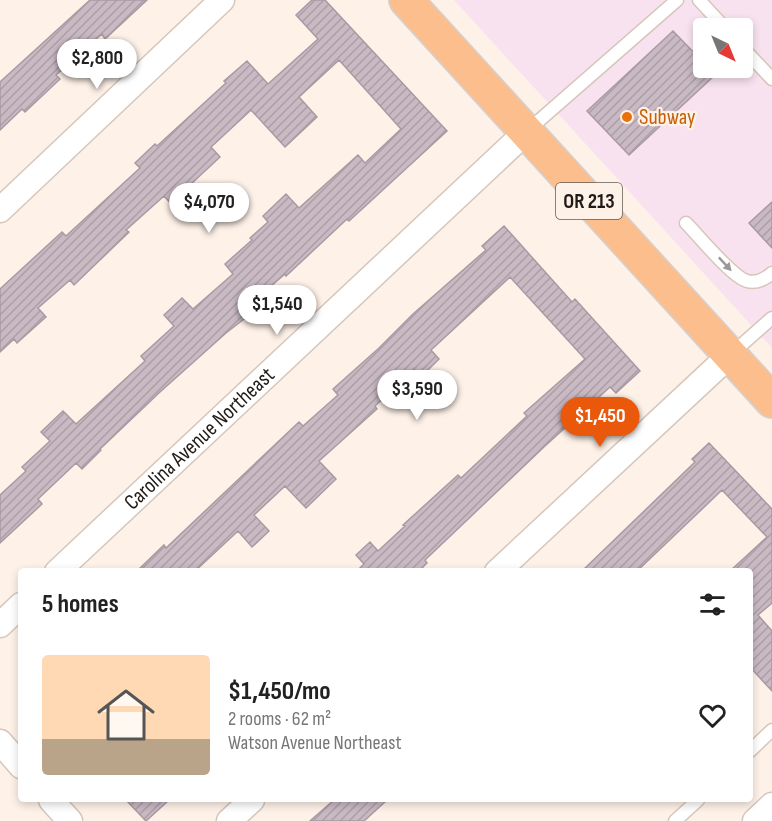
<!DOCTYPE html>
<html lang="en">
<head>
<meta charset="utf-8">
<style>
  :root { --surface:#fff; --page:#f2f2f2; --text:#222; --muted:#767676; --line:#e0e0e0; --accent:#ea580c }
  body { margin:0; font-family:"Sofia Sans Condensed",sans-serif; background:var(--page); color:var(--text); height:100vh; display:flex; flex-direction:column; font-size:22px; white-space:nowrap }
  * { box-sizing:border-box; margin:0 }
  p { font-size:20px; color:var(--muted) }
  .icon { flex:none; width:33px; height:33px; fill:none; stroke:currentColor; stroke-width:2; stroke-linecap:round; stroke-linejoin:round }
  .map { position:relative; flex:1; overflow:hidden }
  .drawer { position:absolute; left:18px; top:568px; width:735px; height:234px; display:flex; flex-direction:column; background:var(--surface); border-radius:6px; box-shadow:0 3px 9px #0003 }
  .drawer>* { flex:none }
  .needle { width:39px; rotate:137deg }
  .controls { position:absolute; left:693px; top:18px; display:grid; gap:12px }
  .controls a { display:grid; place-items:center; width:60px; height:60px; border-radius:6px; background:var(--surface); box-shadow:0 3px 9px #0003; font-size:30px }
  .price { position:absolute; translate:-50% -51px; padding:0 14px; border-radius:21px; background:#fff; color:#222; font-size:20px; line-height:39px; filter:drop-shadow(0 2px 3px #0008) }
  .price::after { content:''; position:absolute; left:50%; top:36px; width:18px; height:14px; margin-left:-9px; background:inherit; clip-path:polygon(0 0,100% 0,50% 100%) }
  .price.active { background:var(--accent); color:#fff }
  ul { padding:0; list-style:none }
  li { display:flex; align-items:center; gap:18px; height:150px; padding:0 24px }
  li+li { border-top:2px solid var(--line) }
  li span { display:grid; place-items:center; flex:none; width:168px; height:120px; border-radius:6px; color:#555 }
  li>.icon { margin-inline-start:auto }
  span .icon { width:72px; height:72px; fill:#fffc; stroke-width:1 }
  li b { font-size:26px }
  h2 { display:flex; justify-content:space-between; align-items:center; height:72px; padding:0 24px; font-size:26px }
  .map>svg:first-child { display:block }
  .commercial { fill:#f8e2f0; fill-rule:evenodd }
  .building { fill:url(#building-hatch); stroke:#a999a2; stroke-width:1.5 }
  .lines { fill:none; stroke-linecap:round; stroke-linejoin:round }
  .lane-casing { stroke:#d6c6bb; stroke-width:15 }
  .street-casing { stroke:#d6c6bb; stroke-width:27 }
  .primary-casing { stroke:#d3d1d1; stroke-width:36 }
  .lane { stroke:#fff; stroke-width:12 }
  .street { stroke:#fff; stroke-width:24 }
  .primary { stroke:#fcbe8c; stroke-width:33 }
  .oneway { fill:#9b9897 }
  .food-dot { fill:#e8710a; stroke:#fef1e8; stroke-width:2 }
  .labels { text-anchor:middle; dominant-baseline:central; stroke-width:4.5; stroke-linejoin:round; paint-order:stroke }
  .shield { fill:#fef1e8; stroke:#635b56; stroke-width:1.5 }
  .shield-label { font-size:21px; font-weight:bold; fill:#211b17 }
  .food-label { font-size:22px; fill:#c56008; stroke:#fef1e8; text-anchor:start }
  .street-label { font-size:22px; fill:#211b17; stroke:#fef1e8 }
</style>
</head>
<body>
<div class="map">
<svg width="772" height="821" viewBox="0 0 772 821">
  <defs>
    <pattern id="building-hatch" width="6" height="6" patternUnits="userSpaceOnUse" patternTransform="scale(1.5)"><rect width="6" height="6" fill="#c9b9c3"/><path d="M-1 1l2-2M0 6l6-6M5 7l2-2" fill="none" stroke="#ac9ea7"/></pattern>
  </defs>
  <rect width="100%" height="100%" fill="#fef1e8"/>
  <path class="commercial" d="M454,0H772V348ZM704,28H742V68H704Z"/>
  <path class="building" d="M90,0H147L105,39L102,34L83,50L56,75L60,79L25,112L22,109L0,130V82Z
    M312,0H325L447,131L349,221L347,219L286,276L285,274L243,310L248,316L226,333L160,392L100,449L101,450L82,469L76,463L38,499L42,504L0,543V495L26,471L22,467L50,441L41,432L63,411L76,424L145,361L141,356L174,326L164,315L182,298L193,309L233,274L225,264L252,240L250,238L268,222L263,216L286,194L299,208L358,155L365,163L401,129L339,60L299,97L317,117L285,147L251,110L211,147L220,157L191,184L195,189L174,207L164,196L126,230L129,232L74,285L70,280L38,308L46,317L17,343L14,339L0,352V289L62,232L66,236L140,168L135,163L155,144L157,146L226,83L224,81L247,61L268,84L318,39L296,15Z
    M673,31L704,63V68H708L715,75L629,155L587,111Z
    M772,202V248L749,223Z
    M504,226L572,302L575,299L640,371L616,393L610,387L545,446L425,560L427,563L418,572H356L364,564L356,555L370,542L378,551L405,526L403,525L458,475L461,478L527,416L524,413L585,359L510,277L431,350L439,359L421,377L414,369L375,406L377,409L319,461L336,479L306,508L285,486L254,515L269,531L252,547L238,531L194,572H136L164,545L166,548L299,422L303,426L338,395L333,389L379,348L413,314L486,250L482,246Z
    M709,443L772,509V603L758,615L772,631V691L750,667V572H729L767,537L722,490L636,572H581L695,462L692,459Z
    M126,800H169L146,821Z
    M334,800H387L364,821H310Z"/>
  <g class="lines">
    <defs>
      <path id="lane" d="M699,0L725,28
        M742,47L772,79
        M526,132L677,0
        M686,223C699,236 732,277 747,281C757,284 765,279 772,273
        M730,355L772,318
        M750,751L772,730
        M675,821L698,800"/>
      <g id="street">
        <path d="M0,210L222,0"/>
        <path id="s1" d="M57,572L526,132"/>
        <path d="M497,572L730,355"/>
        <path d="M0,625L21,605"/>
        <path d="M0,742L21,766"/>
        <path d="M51,800L70,821"/>
        <path d="M229,821L252,800"/>
        <path d="M755,821L772,805"/>
      </g>
      <path id="primary" d="M406,0L772,401"/>
    </defs>
    <use href="#lane" class="lane-casing"/>
    <use href="#street" class="street-casing"/>
    <use href="#primary" class="primary-casing"/>
    <use href="#lane" class="lane"/>
    <use href="#street" class="street"/>
    <use href="#primary" class="primary"/>
  </g>
  <defs><path id="oneway-solid" d="M-6-.8H1V-3.2L6.5 0L1 3.2V.8H-6Z" transform="scale(1.5)"/></defs>
  <use class="oneway" href="#oneway-solid" transform="translate(725 264) rotate(47)"/>
  <circle class="food-dot" cx="627" cy="117" r="6"/>
  <g class="labels">
    <rect class="shield" x="556" y="183" width="66" height="36" rx="4.5"/>
    <g class="shield-label">
      <text x="589" y="201">OR 213</text>
    </g>
    <g class="food-label">
      <text x="639" y="117">Subway</text>
    </g>
    <g class="street-label">
      <text stroke="none"><textPath href="#s1" startOffset="195">Carolina Avenue Northeast</textPath></text>
    </g>
  </g>
</svg>
<div class="controls">
<a><svg class="needle" viewBox="-14 -14 28 28"><path d="M0-13l5 13h-10z" fill="#e53935"/><path d="M0 13l5-13h-10z" fill="#767676"/></svg></a>
</div>
<b class="price" style="left:97px;top:90px">$2,800</b>
<b class="price" style="left:209px;top:234px">$4,070</b>
<b class="price" style="left:277px;top:336px">$1,540</b>
<b class="price" style="left:417px;top:421px">$3,590</b>
<b class="price active" style="left:600px;top:448px">$1,450</b>
<section class="drawer">
<h2>5 homes<svg class="icon" aria-label="filters" viewBox="0 0 24 24"><path d="M4 7h16M4 17h16"/><circle cx="9" cy="7" r="2"/><circle cx="15" cy="17" r="2"/></svg></h2>
<ul>
<li><span style="background:linear-gradient(#ffd9b3 70%,#b9a48a 0)"><svg class="icon" aria-label="home" viewBox="0 0 24 24"><path d="M3 11l9-7 9 7M6 9v11h12V9"/></svg></span><div><b>$1,450/mo</b><p>2 rooms · 62 m²</p><p>Watson Avenue Northeast</p></div><svg class="icon" aria-label="heart" viewBox="0 0 24 24"><path d="M12 20l-8-8c-3-5 5-10 8-4 3-6 11-1 8 4z"/></svg></li>
</ul>
</section>
</div>
</body>
</html>
